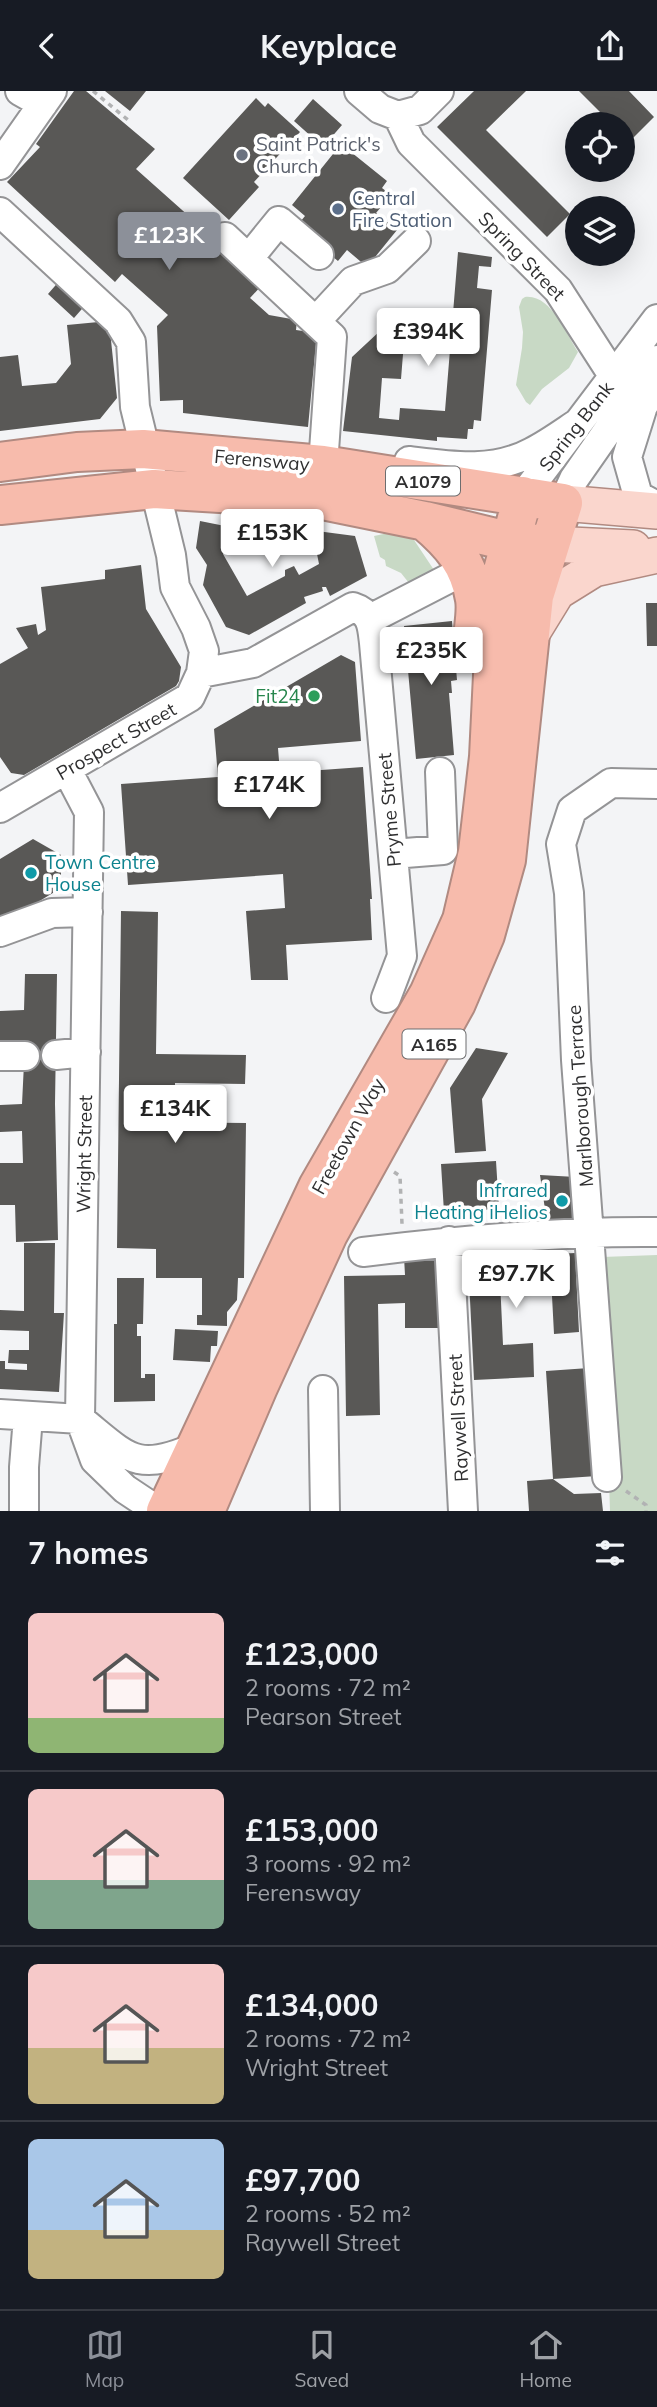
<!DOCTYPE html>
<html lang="en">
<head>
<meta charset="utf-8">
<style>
  :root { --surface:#171b24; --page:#242831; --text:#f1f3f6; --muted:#9ea1a6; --line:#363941; --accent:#8c9099 }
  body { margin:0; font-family:Mulish,sans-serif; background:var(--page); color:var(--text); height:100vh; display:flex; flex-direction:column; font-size:26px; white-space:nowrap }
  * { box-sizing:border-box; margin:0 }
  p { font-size:23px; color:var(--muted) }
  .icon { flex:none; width:38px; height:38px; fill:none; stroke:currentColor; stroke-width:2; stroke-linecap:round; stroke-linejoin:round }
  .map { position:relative; height:1420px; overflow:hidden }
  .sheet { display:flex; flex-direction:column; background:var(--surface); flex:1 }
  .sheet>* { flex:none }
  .buttons { position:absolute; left:565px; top:21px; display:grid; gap:14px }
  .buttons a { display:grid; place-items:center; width:70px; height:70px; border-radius:50%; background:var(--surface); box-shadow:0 7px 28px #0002; font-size:35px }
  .price { position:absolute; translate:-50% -60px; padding:0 16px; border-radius:7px; background:#fff; color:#222; font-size:23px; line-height:46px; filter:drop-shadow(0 2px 4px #0008) }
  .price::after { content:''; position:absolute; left:50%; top:42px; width:21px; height:16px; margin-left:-10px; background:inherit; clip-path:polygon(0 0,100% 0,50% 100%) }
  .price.current { background:var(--accent); color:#fff }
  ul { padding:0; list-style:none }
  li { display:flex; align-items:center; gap:21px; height:175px; padding:0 28px }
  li+li { border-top:2px solid var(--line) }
  li span { display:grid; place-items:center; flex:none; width:196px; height:140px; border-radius:10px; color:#555 }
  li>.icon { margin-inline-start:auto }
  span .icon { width:84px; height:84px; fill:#fffc; stroke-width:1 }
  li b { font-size:30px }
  h2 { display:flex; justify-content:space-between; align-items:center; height:84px; padding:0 28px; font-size:30px }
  header { display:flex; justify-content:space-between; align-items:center; height:91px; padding:0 28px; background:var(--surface); font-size:32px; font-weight:700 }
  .tabs { display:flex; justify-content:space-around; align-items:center; height:98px; border-top:2px solid var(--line); background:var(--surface); font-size:19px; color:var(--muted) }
  .tabs a { display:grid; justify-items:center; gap:4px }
  .tabs .current { color:var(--accent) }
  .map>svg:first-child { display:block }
  .green { fill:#c8d9c5 }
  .building { fill:#595856; fill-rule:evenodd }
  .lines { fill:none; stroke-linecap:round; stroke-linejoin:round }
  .minor-casing { stroke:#949496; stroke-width:32 }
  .major-casing { stroke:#b18a81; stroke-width:38 }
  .highway-casing { stroke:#b18a81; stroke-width:42 }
  .path { stroke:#b1b2b3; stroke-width:3.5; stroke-dasharray:5 5; stroke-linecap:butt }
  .minor { stroke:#fff; stroke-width:28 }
  .major { stroke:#fad6cd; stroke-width:35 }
  .highway { stroke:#f7bbac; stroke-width:38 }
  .worship-dot { fill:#6b7280; stroke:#fff; stroke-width:2.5 }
  .service-dot { fill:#5c6f8a; stroke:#fff; stroke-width:2.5 }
  .leisure-dot { fill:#2e9e5b; stroke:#fff; stroke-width:2.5 }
  .culture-dot { fill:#0f9aa8; stroke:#fff; stroke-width:2.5 }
  .labels { text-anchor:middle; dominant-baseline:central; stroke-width:7; stroke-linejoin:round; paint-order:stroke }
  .shield { fill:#fff; stroke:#6d6d6e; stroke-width:2 }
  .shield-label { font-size:18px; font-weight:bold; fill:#2f2f30 }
  .worship-label { font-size:19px; fill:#5b616d; stroke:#fff; text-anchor:start }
  .service-label { font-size:19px; fill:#4e5e75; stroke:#fff; text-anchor:start }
  .street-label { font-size:19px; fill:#2f2f30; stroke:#fff }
  .leisure-label { font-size:19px; fill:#27864d; stroke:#fff; text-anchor:end }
  .culture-label { font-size:19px; fill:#0d838f; stroke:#fff; text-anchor:start }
</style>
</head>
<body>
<header><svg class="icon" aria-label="back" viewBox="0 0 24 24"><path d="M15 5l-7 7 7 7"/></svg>Keyplace<svg class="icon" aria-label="share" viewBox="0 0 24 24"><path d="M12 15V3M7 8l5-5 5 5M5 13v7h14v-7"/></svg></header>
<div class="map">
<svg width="657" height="1420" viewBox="0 0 657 1420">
  <rect width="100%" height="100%" fill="#f3f4f6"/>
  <path class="green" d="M525,206C551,203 566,243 578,261L569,277L542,298L530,314L526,311L516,294L522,257L523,241L519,216L522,208Z
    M393,441L414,449L434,479L409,492L401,482L386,475L385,469L380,466L374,445Z
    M657,1164V1420H610L602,1166Z"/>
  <path class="building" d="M74,0H86L155,58L136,78L264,192L250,207L269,224L297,229L296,239L317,242L308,336L183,322V309L160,310L157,235L168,224L122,183L115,191L7,91L40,56L36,53Z
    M105,0H146L130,20Z
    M474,0H526L486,39L570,123L547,146L437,36Z
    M579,0H629L654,26L629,51L623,44V33H612Z
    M256,7L265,16L268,12L300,41L254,91L259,96L229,129L183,87Z
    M313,8L342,34L323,56L294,30Z
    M341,53L387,90L382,97L391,104L376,122L397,139L367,176L347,159L338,170L296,136L305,125L292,114Z
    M458,161L492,166L491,176L479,175L477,197L492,199L481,330L474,329L473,338H468L467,348L437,346V350L343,340L352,266L396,225L406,226L401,288L382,287L379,327L399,329L400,317L445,320Z
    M61,188L88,211L74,227L48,203Z
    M109,230L117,307L100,328L0,340V266L18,264L22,295L56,292L71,273L67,234Z
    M226,428L355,445L367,485L330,505L326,496H322L323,500L304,506L306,512L249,544L226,536L203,494L207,474L196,457L200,430L225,435ZM224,454L294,463V459L317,463L319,473L299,484L294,475L285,479V485L247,505L223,463Z
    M141,474L146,518L181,576L179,590L176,595L24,684L11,682L0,666V573L28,557L16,537L36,533L38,544L46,539L41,496L105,488V479Z
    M646,512H657V555H647Z
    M452,530L457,589L451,590L452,602H449L454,664L416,668L404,535Z
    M341,564L355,571L361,650L278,657L280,682L363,676L372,808H370L372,849L286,854L288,889H251L246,820L285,817L283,783L128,794L121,693L218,686L214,638Z
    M33,748L61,764V797L0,834V768Z
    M121,820L158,821L156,963L246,964L245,993L175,992V1016H144V1031L246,1032L244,1187H238L237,1209L227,1221V1235L197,1234V1224H202V1187H156V1158L117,1157Z
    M25,883H57L55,1013L58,1149L16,1151L15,1114H0V1072H23L22,1040L0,1041V1014L22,1013L25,952L0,953V920L24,919Z
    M476,957L508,962L482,1008L486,1060L455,1062L450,997Z
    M496,1070L499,1118L444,1121L441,1073Z
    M540,1084L576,1086L583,1134L548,1139Z
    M24,1152H55L54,1222H64L59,1301L0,1298V1270H5V1278L27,1279V1273L8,1272L9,1259H29V1240L0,1239V1219L24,1220Z
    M575,1162L579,1241L554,1243L551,1186L500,1189L503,1254L533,1252L534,1286L474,1289L468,1168Z
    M437,1165L438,1237H405V1212L378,1213L380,1324L346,1325L344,1185L405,1184L404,1166Z
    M117,1187H144L143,1233H137V1245H141V1287H145V1283H155V1310L114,1311V1233H117Z
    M175,1238L218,1240L217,1255H211L210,1271L173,1269Z
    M589,1277L597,1385L553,1388L546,1280Z
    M553,1388L574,1403L601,1402L603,1420H529L527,1390Z"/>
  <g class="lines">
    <defs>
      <path id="minor" d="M20,0L43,13
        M359,0L380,18L398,25L411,52L558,199L614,286
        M398,25L420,19L439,0
        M0,74L52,0
        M0,121L118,230L131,251L135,316L171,464L175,496L196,537L204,560L201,582L190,606L0,717
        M225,146L332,246L323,374
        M249,167L279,130L319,164
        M316,230L353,190L387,178L416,150
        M655,297L643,315L627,366L638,405L657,415
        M409,370C450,375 493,382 532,361C548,353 563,342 578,332
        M523,405L657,228
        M563,412L574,388L657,269
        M370,528L465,479
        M201,582L253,572L353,516C372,522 372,535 374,552L402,865L386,907
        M67,679L89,721L80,1328L95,1369L125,1398L158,1420
        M393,763L443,759L440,681
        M0,841L52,822L88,821
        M56,964L86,961
        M0,965H25
        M449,1150L463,1420
        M363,1161C461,1149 558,1140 657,1141
        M323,1299L325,1420
        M0,1323L80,1328
        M80,1328C128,1367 136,1383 198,1355
        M607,1386L576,969L569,802L561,753L572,719L611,692L657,693
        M24,1420V1376L28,1326"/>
      <path id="major" d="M563,412L657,420
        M550,453L633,457
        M530,545L557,501L594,478L657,464"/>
      <path id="highway" d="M0,371L77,361L143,358L323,374L563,412L534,505L506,769L485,844L456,912L328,1143L258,1296L205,1420
        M0,414L154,398L317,408L425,430L512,451L537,453
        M425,430C451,452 469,472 475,508C477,520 474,534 473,547
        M166,1420L318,1096L429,903L462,829L478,761L489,666L497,502L523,405"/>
    </defs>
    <use href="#minor" class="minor-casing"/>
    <use href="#major" class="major-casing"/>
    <use href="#highway" class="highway-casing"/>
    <path class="path" d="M93,0L128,29
      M394,1081L400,1085L402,1133
      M626,1400L646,1414V1420"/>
    <use href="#minor" class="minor"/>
    <use href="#major" class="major"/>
    <use href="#highway" class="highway"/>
  </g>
  <circle class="worship-dot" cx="242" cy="64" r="7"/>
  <circle class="service-dot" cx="338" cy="118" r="7"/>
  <circle class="leisure-dot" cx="314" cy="605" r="7"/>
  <g class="culture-dot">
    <circle cx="31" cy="782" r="7"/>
    <circle cx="562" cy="1110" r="7"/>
  </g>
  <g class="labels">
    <g class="shield">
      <rect x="386" y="375.5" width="74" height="29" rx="5"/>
      <rect x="402.5" y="938.5" width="63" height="29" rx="5"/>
    </g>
    <g class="shield-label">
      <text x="423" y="390">A1079</text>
      <text x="434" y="953">A165</text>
    </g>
    <g class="worship-label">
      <text x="256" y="53">Saint Patrick's<tspan x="256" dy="22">Church</tspan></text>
    </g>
    <g class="service-label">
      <text x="352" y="107">Central<tspan x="352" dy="22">Fire Station</tspan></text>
    </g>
    <g class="street-label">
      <text transform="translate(522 165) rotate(46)">Spring Street</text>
      <text transform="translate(576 335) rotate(-52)">Spring Bank</text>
      <text transform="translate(262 369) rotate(5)">Ferensway</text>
      <text transform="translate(116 650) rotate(-30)">Prospect Street</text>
      <text transform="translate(389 719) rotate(-95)">Pryme Street</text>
      <text transform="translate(580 1005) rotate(-94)">Marlborough Terrace</text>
      <text transform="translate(348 1045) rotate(-61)">Freetown Way</text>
      <text transform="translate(84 1063) rotate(-89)">Wright Street</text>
      <text transform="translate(458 1327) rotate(-93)">Raywell Street</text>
    </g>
    <g class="leisure-label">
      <text x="300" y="605">Fit24</text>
    </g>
    <g class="culture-label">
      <text x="45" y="771">Town Centre<tspan x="45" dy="22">House</tspan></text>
      <text x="548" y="1099" text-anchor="end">Infrared<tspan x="548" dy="22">Heating iHelios</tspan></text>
    </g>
  </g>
</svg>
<div class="buttons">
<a><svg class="icon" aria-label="locate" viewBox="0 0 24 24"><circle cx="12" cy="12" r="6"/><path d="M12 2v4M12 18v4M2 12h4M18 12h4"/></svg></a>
<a><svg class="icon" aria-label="layers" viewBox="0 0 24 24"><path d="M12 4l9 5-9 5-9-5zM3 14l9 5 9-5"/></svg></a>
</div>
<b class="price current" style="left:169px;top:181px">£123K</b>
<b class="price" style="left:428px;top:277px">£394K</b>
<b class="price" style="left:272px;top:478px">£153K</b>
<b class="price" style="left:431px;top:596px">£235K</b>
<b class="price" style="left:269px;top:730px">£174K</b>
<b class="price" style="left:175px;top:1054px">£134K</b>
<b class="price" style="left:516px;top:1219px">£97.7K</b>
</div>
<section class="sheet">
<h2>7 homes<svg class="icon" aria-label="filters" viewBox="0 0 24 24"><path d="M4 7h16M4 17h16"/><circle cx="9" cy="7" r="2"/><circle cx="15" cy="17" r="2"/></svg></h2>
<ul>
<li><span style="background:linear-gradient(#f6c9c9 75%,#8fb573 0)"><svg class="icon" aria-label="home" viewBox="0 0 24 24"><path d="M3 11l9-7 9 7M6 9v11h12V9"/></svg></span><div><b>£123,000</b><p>2 rooms · 72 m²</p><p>Pearson Street</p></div></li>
<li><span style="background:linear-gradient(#f6c9c9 65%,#7fa58c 0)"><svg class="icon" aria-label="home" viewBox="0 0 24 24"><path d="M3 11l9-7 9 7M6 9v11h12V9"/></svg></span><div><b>£153,000</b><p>3 rooms · 92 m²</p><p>Ferensway</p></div></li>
<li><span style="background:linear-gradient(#f6c9c9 60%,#c2b280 0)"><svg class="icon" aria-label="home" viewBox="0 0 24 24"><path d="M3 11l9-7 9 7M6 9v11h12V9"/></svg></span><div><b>£134,000</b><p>2 rooms · 72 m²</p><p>Wright Street</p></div></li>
<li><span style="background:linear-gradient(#a9c7e8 65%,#c2b280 0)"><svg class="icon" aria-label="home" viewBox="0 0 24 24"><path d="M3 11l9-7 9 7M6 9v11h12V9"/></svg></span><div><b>£97,700</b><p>2 rooms · 52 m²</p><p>Raywell Street</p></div></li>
</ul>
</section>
<nav class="tabs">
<a class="current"><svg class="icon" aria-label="map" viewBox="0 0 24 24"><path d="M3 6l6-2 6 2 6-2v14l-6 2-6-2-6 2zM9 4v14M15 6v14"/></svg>Map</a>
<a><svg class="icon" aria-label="saved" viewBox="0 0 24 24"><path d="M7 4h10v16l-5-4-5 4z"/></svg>Saved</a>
<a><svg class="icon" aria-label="home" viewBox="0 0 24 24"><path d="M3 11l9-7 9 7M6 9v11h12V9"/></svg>Home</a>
</nav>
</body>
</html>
